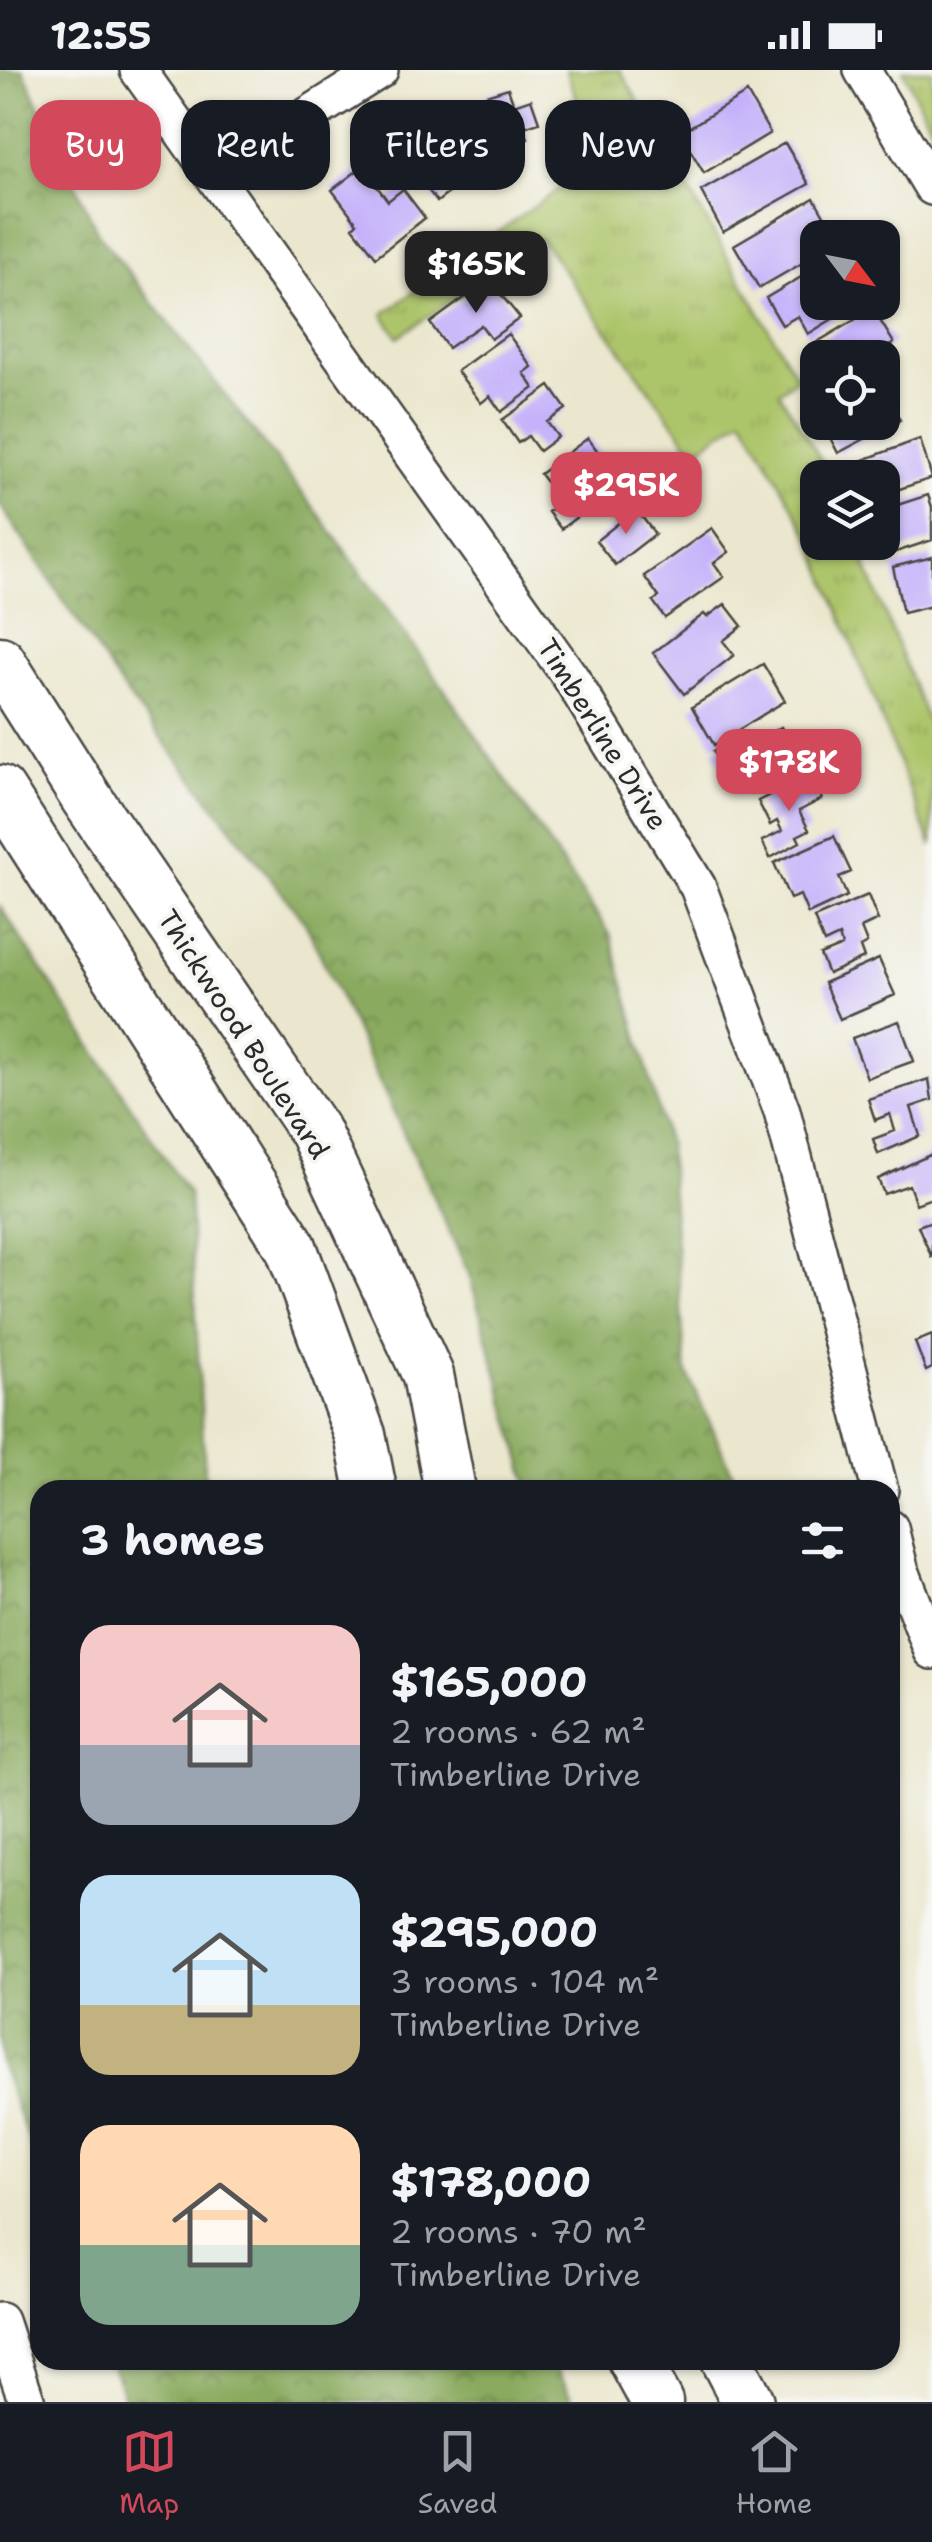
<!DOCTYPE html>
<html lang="en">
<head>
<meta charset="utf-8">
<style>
  :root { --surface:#171b24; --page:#20242c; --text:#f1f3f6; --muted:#9ea1a6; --line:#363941; --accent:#d1495b }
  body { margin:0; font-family:"Shantell Sans",sans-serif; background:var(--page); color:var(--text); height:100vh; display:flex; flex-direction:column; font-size:38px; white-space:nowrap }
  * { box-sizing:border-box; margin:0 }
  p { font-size:32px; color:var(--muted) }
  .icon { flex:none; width:55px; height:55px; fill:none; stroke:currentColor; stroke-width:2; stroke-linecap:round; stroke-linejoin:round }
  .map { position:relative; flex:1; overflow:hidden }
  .side { position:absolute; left:30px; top:1410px; width:870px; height:890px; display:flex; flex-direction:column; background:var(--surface); border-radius:30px; box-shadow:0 2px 8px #0004 }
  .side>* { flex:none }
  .top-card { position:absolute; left:30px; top:30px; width:872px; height:90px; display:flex; gap:20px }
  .needle { width:65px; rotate:122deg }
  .controls { position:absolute; left:800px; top:150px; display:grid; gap:20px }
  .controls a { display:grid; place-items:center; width:100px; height:100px; border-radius:20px; background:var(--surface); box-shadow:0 2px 8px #0004; font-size:50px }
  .price { position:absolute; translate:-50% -85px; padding:0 22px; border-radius:20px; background:var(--accent); color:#fff; font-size:32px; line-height:65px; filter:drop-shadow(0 2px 5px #0008) }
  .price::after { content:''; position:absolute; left:50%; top:60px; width:30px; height:22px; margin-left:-15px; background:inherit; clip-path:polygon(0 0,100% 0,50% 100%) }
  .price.on { background:#222; color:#fff }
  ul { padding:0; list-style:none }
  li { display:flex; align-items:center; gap:30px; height:250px; padding:0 50px }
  li span { display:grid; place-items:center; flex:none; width:280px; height:200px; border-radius:30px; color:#555 }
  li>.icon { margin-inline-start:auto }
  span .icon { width:120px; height:120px; fill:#fffc; stroke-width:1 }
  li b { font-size:42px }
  h2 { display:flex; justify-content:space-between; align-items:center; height:120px; padding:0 50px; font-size:42px }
  .pill { padding:0 35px; border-radius:30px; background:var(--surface); box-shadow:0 2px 8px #0004; font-size:35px; line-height:90px }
  .pill.on { background:var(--accent); color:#fff }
  .status { display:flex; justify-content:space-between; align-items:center; height:70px; padding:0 50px; background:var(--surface); direction:ltr }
  .status svg { height:28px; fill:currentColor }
  .tabs { display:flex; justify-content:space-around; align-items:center; height:140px; border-top:2px solid var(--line); background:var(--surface); font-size:28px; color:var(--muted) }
  .tabs a { display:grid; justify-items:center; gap:5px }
  .tabs .on { color:var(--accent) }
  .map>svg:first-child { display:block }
  .forest { fill:url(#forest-crowns); stroke:#5a6a44; stroke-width:2.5 }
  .park { fill:url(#park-tufts); stroke:#6c784a; stroke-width:2.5 }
  .building { fill:#c4b1fb }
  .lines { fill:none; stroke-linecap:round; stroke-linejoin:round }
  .street-casing { stroke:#484743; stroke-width:40 }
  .secondary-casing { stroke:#484743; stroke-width:55 }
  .street { stroke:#fff; stroke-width:35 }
  .secondary { stroke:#fff; stroke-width:50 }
  .labels { text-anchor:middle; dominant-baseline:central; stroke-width:8; stroke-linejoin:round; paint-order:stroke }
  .street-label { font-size:28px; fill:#2b2b2b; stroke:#f6f6f2 }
</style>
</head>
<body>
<div class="status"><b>12:55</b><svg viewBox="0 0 49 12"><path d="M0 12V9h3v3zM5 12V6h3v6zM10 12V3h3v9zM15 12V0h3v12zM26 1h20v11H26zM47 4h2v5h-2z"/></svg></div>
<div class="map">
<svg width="932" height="2332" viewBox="0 0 932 2332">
  <defs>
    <pattern id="forest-crowns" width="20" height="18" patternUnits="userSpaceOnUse" patternTransform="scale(2.5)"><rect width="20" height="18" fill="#8aaa5e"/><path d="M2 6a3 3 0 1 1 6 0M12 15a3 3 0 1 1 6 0" fill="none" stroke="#718b4e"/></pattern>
    <pattern id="park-tufts" width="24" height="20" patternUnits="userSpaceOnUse" patternTransform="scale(2.5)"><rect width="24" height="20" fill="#adc56a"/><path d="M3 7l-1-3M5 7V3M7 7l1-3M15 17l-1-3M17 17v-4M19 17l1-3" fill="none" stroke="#95a95c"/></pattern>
  </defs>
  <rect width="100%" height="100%" fill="#f6f6f2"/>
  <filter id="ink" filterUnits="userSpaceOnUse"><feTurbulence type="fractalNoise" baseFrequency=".01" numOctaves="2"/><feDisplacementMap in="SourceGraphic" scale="20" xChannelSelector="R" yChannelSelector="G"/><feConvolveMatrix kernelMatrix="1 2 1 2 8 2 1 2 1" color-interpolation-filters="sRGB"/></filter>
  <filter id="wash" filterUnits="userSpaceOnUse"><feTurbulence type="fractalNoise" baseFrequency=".0048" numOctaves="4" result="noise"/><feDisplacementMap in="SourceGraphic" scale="40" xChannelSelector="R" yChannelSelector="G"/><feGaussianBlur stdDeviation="2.25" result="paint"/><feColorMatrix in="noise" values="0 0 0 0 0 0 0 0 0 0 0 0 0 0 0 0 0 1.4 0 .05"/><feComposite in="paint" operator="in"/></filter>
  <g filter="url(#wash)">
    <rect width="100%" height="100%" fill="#ebe7ce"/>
    <path class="forest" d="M0,0H23L98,163L318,443L447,623L610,864L668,1075L686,1300L740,1420H530L469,1204L305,852L122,618L0,435Z
      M0,836L189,1125L206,1420H40V2101L0,1993Z
      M110,2290H552L575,2332H126Z"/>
    <path class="park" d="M566,0H620L797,308L779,322L832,407L818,408V472L857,473L932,663V777L810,467L743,347L694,382L541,169L398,267L383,244L600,90Z
      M903,0H932V60Z"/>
    <g id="blocks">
      <path class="building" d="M508,18L514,35L531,29L539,52L524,57L528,68L504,77L486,25Z
        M747,23L770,63L704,103L680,63Z
        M481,29L493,61L473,68L461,36Z
        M442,48L463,77L441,92L458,116L437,132L403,86L419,73L415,67Z
        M785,73L809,114L723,162L701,121Z
        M362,97L388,131L403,119L425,148L376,187L353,157L357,153L332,120Z
        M814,128L837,168H818V184L759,218L734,175Z
        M818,197V232H860L808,264L798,246L782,255L766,228Z
        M489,210L520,248L491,269L481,255L448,278L430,253Z
        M873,239L894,273L870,288H818V303L804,280Z
        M508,264L532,297L524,303L534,318L501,342L490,326L481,333L457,301Z
        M550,316L566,339L547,352L558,367L539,381L528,366L518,373L502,350Z
        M882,317L900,350L838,383L822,352H882Z
        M588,368L604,390L585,404L597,419L588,426L594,434L561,459L548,442L573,423L568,416L556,425L540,404Z
        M920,369L932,408L882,425V408H856L852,394Z
        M928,425L932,437V470L878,488L873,472H882V440Z
        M636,439L655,464L615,495L596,471Z
        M712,458L729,482L714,493L724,507L665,548L653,531L659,527L644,506Z
        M932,487V536L903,543L893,497Z
        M725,534L742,556L723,571L734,585L684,624L653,583L704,544L707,547Z
        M763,594L785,631L714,675L692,637Z
        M781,657L803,695L754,723L736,693L724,700L713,681L744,664L751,675Z
        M810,705L822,729L799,741L809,760L797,766L800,772L770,788L762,771L782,761L777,751L770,755L758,731Z
        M834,766L851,802L839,807L847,826L808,844L800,825L790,829L774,793Z
        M868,825L878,850L861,858L867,873L860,877L864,888L828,904L820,885L842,876L839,866L824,873L814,848Z
        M879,889L895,925L840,949L824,913Z
        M899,951L914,991L867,1008L852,968Z
        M929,1009L932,1030L911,1037L920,1066L878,1084L873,1069L895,1061L890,1044L875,1050L868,1029Z
        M932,1084V1128L916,1134L909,1115L884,1124L878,1109Z
        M932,1151V1188L918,1156Z
        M932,1265V1298L926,1301L915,1272Z"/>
    </g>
  </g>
  <g filter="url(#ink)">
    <use href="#blocks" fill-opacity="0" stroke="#484743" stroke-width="2.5"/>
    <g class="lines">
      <defs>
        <path id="street" d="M138,0L571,608L698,817L782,1041L880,1420
          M862,0L932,117
          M215,104L380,0
          M890,1458L900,1498L932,1581
          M0,2251L27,2332"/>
        <path id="secondary" d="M0,592L87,729L314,1060L428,1305L450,1420
          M0,721L291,1177L360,1365L371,1420
          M634,2290L657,2332
          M726,2290L748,2332"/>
      </defs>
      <use href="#street" class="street-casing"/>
      <use href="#secondary" class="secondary-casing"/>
      <use href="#street" class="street"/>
      <use href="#secondary" class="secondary"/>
    </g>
  </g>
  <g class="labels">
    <g class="street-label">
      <text transform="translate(603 664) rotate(58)">Timberline Drive</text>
      <text transform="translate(244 964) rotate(57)">Thickwood Boulevard</text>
    </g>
  </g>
</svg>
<div class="controls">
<a><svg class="needle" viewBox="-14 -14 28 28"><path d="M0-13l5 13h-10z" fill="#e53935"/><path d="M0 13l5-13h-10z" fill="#9ea1a6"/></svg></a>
<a><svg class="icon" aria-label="locate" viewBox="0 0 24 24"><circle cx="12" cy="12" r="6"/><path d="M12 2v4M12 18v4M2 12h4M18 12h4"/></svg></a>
<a><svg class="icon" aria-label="layers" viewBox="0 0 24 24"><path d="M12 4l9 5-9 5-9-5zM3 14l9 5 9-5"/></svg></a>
</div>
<b class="price on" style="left:476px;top:246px">$165K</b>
<b class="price" style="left:626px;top:467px">$295K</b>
<b class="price" style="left:789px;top:744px">$178K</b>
<div class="top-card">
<a class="pill on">Buy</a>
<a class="pill">Rent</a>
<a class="pill">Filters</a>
<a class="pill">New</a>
</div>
<section class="side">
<h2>3 homes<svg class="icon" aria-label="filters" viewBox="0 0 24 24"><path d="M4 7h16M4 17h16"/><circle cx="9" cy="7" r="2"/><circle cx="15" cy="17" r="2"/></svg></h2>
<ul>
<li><span style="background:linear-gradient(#f6c9c9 60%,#9aa5b1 0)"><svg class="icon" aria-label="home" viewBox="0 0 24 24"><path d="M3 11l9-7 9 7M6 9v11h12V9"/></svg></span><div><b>$165,000</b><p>2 rooms · 62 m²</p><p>Timberline Drive</p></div></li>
<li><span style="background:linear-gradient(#bfe0f5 65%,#c2b280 0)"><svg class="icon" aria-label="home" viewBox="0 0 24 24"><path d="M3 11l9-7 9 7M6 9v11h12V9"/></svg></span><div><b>$295,000</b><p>3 rooms · 104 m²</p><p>Timberline Drive</p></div></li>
<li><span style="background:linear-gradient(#ffd9b3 60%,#7fa58c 0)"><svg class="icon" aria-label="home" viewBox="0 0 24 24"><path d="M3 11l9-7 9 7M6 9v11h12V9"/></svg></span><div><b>$178,000</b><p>2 rooms · 70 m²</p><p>Timberline Drive</p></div></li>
</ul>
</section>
</div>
<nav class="tabs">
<a class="on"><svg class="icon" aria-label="map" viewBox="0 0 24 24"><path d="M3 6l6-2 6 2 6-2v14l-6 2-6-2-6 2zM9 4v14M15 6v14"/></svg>Map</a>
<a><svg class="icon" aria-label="saved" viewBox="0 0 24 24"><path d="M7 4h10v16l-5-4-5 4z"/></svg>Saved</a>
<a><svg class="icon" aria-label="home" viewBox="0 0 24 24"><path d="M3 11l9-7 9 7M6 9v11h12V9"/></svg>Home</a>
</nav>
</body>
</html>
